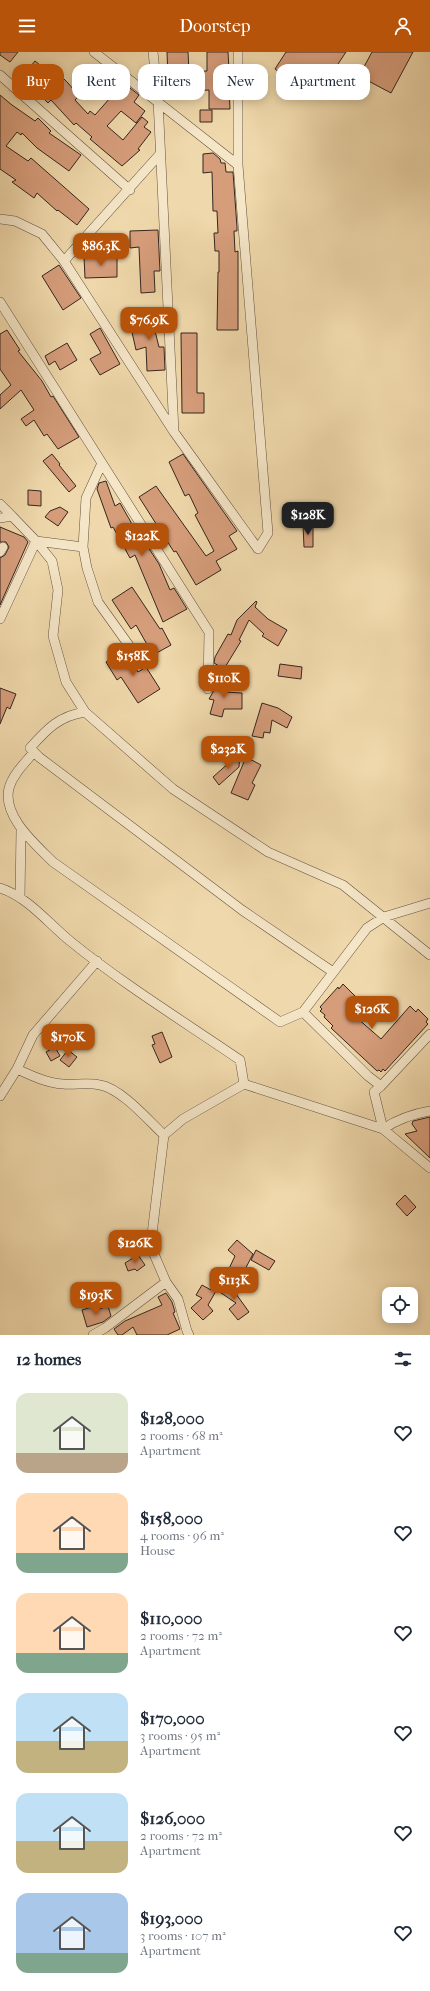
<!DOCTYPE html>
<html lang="en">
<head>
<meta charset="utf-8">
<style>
  :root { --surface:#fff; --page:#f6f6f7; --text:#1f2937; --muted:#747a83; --accent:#b45309 }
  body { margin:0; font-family:"IM FELL French Canon",serif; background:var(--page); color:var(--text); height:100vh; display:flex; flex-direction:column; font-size:15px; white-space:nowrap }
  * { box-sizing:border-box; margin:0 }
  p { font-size:13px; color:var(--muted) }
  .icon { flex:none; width:22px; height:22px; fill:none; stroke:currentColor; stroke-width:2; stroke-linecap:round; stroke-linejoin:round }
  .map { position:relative; height:1283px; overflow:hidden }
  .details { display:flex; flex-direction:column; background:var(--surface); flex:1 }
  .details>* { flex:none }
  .guide { position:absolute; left:12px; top:12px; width:406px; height:36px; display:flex; gap:8px }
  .fabs { position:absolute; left:382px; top:1235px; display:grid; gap:8px }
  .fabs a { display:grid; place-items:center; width:36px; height:36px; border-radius:8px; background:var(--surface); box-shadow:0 2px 10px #0003; font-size:20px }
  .price { position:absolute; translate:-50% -34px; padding:0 9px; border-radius:8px; background:var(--accent); color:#fff; font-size:13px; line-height:26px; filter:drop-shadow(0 1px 2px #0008) }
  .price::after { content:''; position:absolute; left:50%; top:24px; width:12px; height:9px; margin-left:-6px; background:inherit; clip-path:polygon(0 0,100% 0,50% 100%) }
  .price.on { background:#222; color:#fff }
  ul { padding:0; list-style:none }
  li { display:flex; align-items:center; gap:12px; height:100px; padding:0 16px }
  li span { display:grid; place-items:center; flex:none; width:112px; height:80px; border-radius:12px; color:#555 }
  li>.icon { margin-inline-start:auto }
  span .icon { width:48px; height:48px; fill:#fffc; stroke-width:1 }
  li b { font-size:17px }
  h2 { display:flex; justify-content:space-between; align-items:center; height:48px; padding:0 16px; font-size:17px }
  .pill { padding:0 14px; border-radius:12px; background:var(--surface); box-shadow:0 2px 10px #0003; font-size:14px; line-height:36px }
  .pill.on { background:var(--accent); color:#fff }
  header { display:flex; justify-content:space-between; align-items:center; height:52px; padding:0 16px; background:var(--accent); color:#fff; font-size:18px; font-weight:600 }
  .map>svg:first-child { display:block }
  .building { fill:#d69d7b; stroke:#34261f }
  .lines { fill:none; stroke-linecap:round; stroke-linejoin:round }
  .minor-casing { stroke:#635242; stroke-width:10 }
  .minor { stroke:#f5e6c8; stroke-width:9 }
</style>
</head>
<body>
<header><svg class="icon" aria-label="menu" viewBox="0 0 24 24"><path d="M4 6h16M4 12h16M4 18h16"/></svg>Doorstep<svg class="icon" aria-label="person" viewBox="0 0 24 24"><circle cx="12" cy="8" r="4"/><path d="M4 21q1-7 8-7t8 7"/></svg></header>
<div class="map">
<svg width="430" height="1283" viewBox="0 0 430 1283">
  <rect width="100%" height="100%" fill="#efd8ab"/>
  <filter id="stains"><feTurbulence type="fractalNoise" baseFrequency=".005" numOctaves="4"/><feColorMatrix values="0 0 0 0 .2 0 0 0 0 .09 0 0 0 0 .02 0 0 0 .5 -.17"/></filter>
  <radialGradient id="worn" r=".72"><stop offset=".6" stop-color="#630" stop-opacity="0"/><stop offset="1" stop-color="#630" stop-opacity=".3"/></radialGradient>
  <path class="building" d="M0,0H18L10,10L0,3Z
    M167,0H188L189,20L207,19V0H228L229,18H224L225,36H229L230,57H209V38L174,40V27H168Z
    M286,0H346L316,45L275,17Z
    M372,0H413L391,41L359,24Z
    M35,9L51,22L55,18L68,31L79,44L75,48L88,62L90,59L95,63L110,46L95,34L108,19L139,43L134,50L145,59L136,71L121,59L107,74L123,88L142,65L148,70L144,75L151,80L138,97L140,98L122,114L90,87L92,85L76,71L74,73L51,48L48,51L34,37L33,39L19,28Z
    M0,43L12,53L35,69L38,66L51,79L49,81L81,103L69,119L37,96L22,81L21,83L17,80L6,94L28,109L31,106L89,157L77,173L58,158L57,159L37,141L34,146L12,130L16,128L0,117Z
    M200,58H212V70H200Z
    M213,101L220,107L221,111H225L226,120H233L237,175V179H234L235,200L238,199V278H217L218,220H219V199H215L214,181H218L217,159H213L212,120L203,121V102Z
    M158,178L160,219H154L155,240L141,241L139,195L130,196V179Z
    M84,205H117V225L85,226Z
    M59,213L81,246L63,258L42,224Z
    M156,262L161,277L155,279L159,295H164L165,318L147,319L146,295L136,298L129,267L142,263L143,266Z
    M100,276L120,312L100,323L90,307L101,301L90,282Z
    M7,278L20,298L18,299L42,329L51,345L53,344L79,385L58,397L47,382L44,384L34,368L26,374L21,367L34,358L21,338L0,357V343L11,333L0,317V282Z
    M181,281H197V341H204V361H182Z
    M67,291L77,308L60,318L55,309L49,313L45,304Z
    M52,402L60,412L59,413L76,434L69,440L43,409Z
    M183,402L237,479L229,484L237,497L216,509L221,518L196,533L176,499L174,500L139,445L156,434L206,504L214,499L195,463L198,461L189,442L185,444L169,410Z
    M106,429L115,454L120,451L136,479L137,478L159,512L170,538L174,536L187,557L163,570L135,503L130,506L113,475L111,476L97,437L99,431Z
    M28,438L41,439V454L28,453Z
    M60,455L68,460L58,474L45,465L50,459Z
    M303,473H313V495H304Z
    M0,475L24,485L28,490L0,553V506L5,503L9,495L6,490H0Z
    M132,535L160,577L162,576L171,593L153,603L136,573L131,577L112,548Z
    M256,549L257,550L255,555L268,567L287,578L278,594L262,584L264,582L249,568L239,588L241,589L224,617L214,611L215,605L228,582L231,583L237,568Z
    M124,598L138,620L146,615L160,637L138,651L121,625L117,628L106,610Z
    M280,612L302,615L301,627L278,624Z
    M215,627L227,630L224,640L242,641V657H224L222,665L210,662L214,648L209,647L213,640Z
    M0,636L16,642L10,657L7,655L0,672Z
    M262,651L278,656L292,665L287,676L272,668L270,681L264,680L263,686L252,684Z
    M240,701L239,715L219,733L213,725Z
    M246,705L261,713L252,731L255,733L248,748L231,741Z
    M343,932L356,945L353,949L355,951L348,958L381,987L410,954L416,960L418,957L428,967L426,970L428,972L385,1019L383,1017L381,1020L379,1018L377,1019L331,976L333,974L324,965L325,963L320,959L322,957L320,955L338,935L339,937Z
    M162,980L172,1005L160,1011L152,993L155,992L152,984Z
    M55,995L60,1004L51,1009L46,1000Z
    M68,998L77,1005L69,1015L60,1008Z
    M430,1065V1106L405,1082L417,1079L412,1072L413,1069Z
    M405,1143L416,1155L407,1164L396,1152Z
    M237,1188L253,1202L239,1229L226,1223L235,1204L228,1198Z
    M256,1198L275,1209L269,1218L251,1208Z
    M138,1203L145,1213L137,1219L135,1217L128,1219L125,1211Z
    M226,1228L249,1260L238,1268L229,1257L236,1251L218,1239Z
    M218,1231L220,1232L208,1253L213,1259L203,1268L191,1256L202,1246L196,1243L202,1233L211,1238Z
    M166,1241L172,1250L175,1260L173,1261L180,1277L167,1283H137L133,1275L122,1283H118L114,1277L125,1269L162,1253L158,1245Z
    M95,1254L96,1258L108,1254L111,1264L103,1270L87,1275L82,1258Z"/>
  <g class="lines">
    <defs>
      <path id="minor" d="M94,0L238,113
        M153,0L158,48L174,380
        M0,23L130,138
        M0,167L15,169L42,182L64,209L174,380L258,497L268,481L238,113V0
        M64,209L160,102
        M0,250L209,580L208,637
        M0,452L12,464
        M0,466L12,464L36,489L52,509L58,538L53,584L66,630L85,660
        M36,489L83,495L86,446L102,411
        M83,495L87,516L98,550L138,606
        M0,500L3,495
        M0,567L36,489
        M34,700C25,711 13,722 9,736C2,764 35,792 53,810L280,970L303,960L367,876L384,865L430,851
        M0,836C28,845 48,871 70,889C123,932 183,969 240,1008L244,1032L383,1077L430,1116
        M20,846L21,778
        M333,920L242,858L39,705L30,696C47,677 59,664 85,660L173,737L268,800L343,833L430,903
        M303,960L368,1024L381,1034L374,1040L383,1077C398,1067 412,1062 430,1059
        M17,1017C32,1024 47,1031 63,1032C76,1033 88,1030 100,1033C122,1037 148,1068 164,1083
        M381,1034L430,982
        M0,1044L17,1017L33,983L97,909
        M93,1283L105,1276L166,1230
        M189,1283L187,1279L178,1247L166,1230L154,1202L152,1182L164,1083L183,1067L244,1032"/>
    </defs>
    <use href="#minor" class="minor-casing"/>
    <use href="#minor" class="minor"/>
  </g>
  <rect width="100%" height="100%" filter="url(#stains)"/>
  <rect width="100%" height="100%" fill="url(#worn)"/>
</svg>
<div class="fabs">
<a><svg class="icon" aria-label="locate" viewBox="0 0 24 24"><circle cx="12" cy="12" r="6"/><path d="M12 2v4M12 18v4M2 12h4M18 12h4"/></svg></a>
</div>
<b class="price" style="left:101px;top:215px">$86.3K</b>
<b class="price" style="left:149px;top:289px">$76.9K</b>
<b class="price on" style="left:308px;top:484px">$128K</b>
<b class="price" style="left:142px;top:505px">$122K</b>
<b class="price" style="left:133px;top:625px">$158K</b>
<b class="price" style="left:224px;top:647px">$110K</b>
<b class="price" style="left:228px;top:718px">$232K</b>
<b class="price" style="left:372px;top:978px">$126K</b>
<b class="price" style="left:68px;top:1006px">$170K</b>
<b class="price" style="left:135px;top:1212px">$126K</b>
<b class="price" style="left:234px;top:1249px">$113K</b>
<b class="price" style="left:96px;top:1264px">$193K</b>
<div class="guide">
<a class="pill on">Buy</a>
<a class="pill">Rent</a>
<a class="pill">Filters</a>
<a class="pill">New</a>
<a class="pill">Apartment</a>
</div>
</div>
<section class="details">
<h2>12 homes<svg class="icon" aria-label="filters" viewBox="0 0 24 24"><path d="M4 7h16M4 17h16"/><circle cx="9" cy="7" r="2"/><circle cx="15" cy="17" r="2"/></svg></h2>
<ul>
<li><span style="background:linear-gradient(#dfe7d0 75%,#b9a48a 0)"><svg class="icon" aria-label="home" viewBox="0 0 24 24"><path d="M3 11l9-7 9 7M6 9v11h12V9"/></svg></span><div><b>$128,000</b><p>2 rooms · 68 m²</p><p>Apartment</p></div><svg class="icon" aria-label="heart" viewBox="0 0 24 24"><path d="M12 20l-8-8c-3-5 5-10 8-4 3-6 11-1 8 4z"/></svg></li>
<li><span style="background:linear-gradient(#ffd9b3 75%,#7fa58c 0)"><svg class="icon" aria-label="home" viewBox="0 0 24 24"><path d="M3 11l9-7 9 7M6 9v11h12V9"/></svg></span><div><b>$158,000</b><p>4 rooms · 96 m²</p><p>House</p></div><svg class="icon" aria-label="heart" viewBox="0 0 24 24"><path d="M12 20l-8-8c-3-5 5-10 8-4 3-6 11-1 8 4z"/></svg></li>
<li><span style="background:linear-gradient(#ffd9b3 75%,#7fa58c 0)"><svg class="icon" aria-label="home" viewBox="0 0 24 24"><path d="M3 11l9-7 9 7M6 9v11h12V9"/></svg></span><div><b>$110,000</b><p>2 rooms · 72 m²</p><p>Apartment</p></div><svg class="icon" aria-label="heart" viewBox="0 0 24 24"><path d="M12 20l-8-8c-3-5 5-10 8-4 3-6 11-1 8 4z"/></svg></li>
<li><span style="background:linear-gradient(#bfe0f5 60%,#c2b280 0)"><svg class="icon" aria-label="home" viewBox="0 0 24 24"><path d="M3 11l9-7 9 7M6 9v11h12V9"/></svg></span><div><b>$170,000</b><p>3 rooms · 95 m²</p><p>Apartment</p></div><svg class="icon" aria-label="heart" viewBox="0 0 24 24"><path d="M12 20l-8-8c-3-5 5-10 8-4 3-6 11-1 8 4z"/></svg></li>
<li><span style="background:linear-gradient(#bfe0f5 60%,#c2b280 0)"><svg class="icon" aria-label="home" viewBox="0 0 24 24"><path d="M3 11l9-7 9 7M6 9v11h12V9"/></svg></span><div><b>$126,000</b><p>2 rooms · 72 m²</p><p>Apartment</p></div><svg class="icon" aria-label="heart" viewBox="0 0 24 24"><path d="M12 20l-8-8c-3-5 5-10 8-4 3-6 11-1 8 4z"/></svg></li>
<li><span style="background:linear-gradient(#a9c7e8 75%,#7fa58c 0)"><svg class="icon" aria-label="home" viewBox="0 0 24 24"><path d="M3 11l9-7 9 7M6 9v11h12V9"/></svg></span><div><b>$193,000</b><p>3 rooms · 107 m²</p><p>Apartment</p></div><svg class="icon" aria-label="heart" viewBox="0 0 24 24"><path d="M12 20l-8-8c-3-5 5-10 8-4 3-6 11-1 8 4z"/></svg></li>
</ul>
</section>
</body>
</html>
